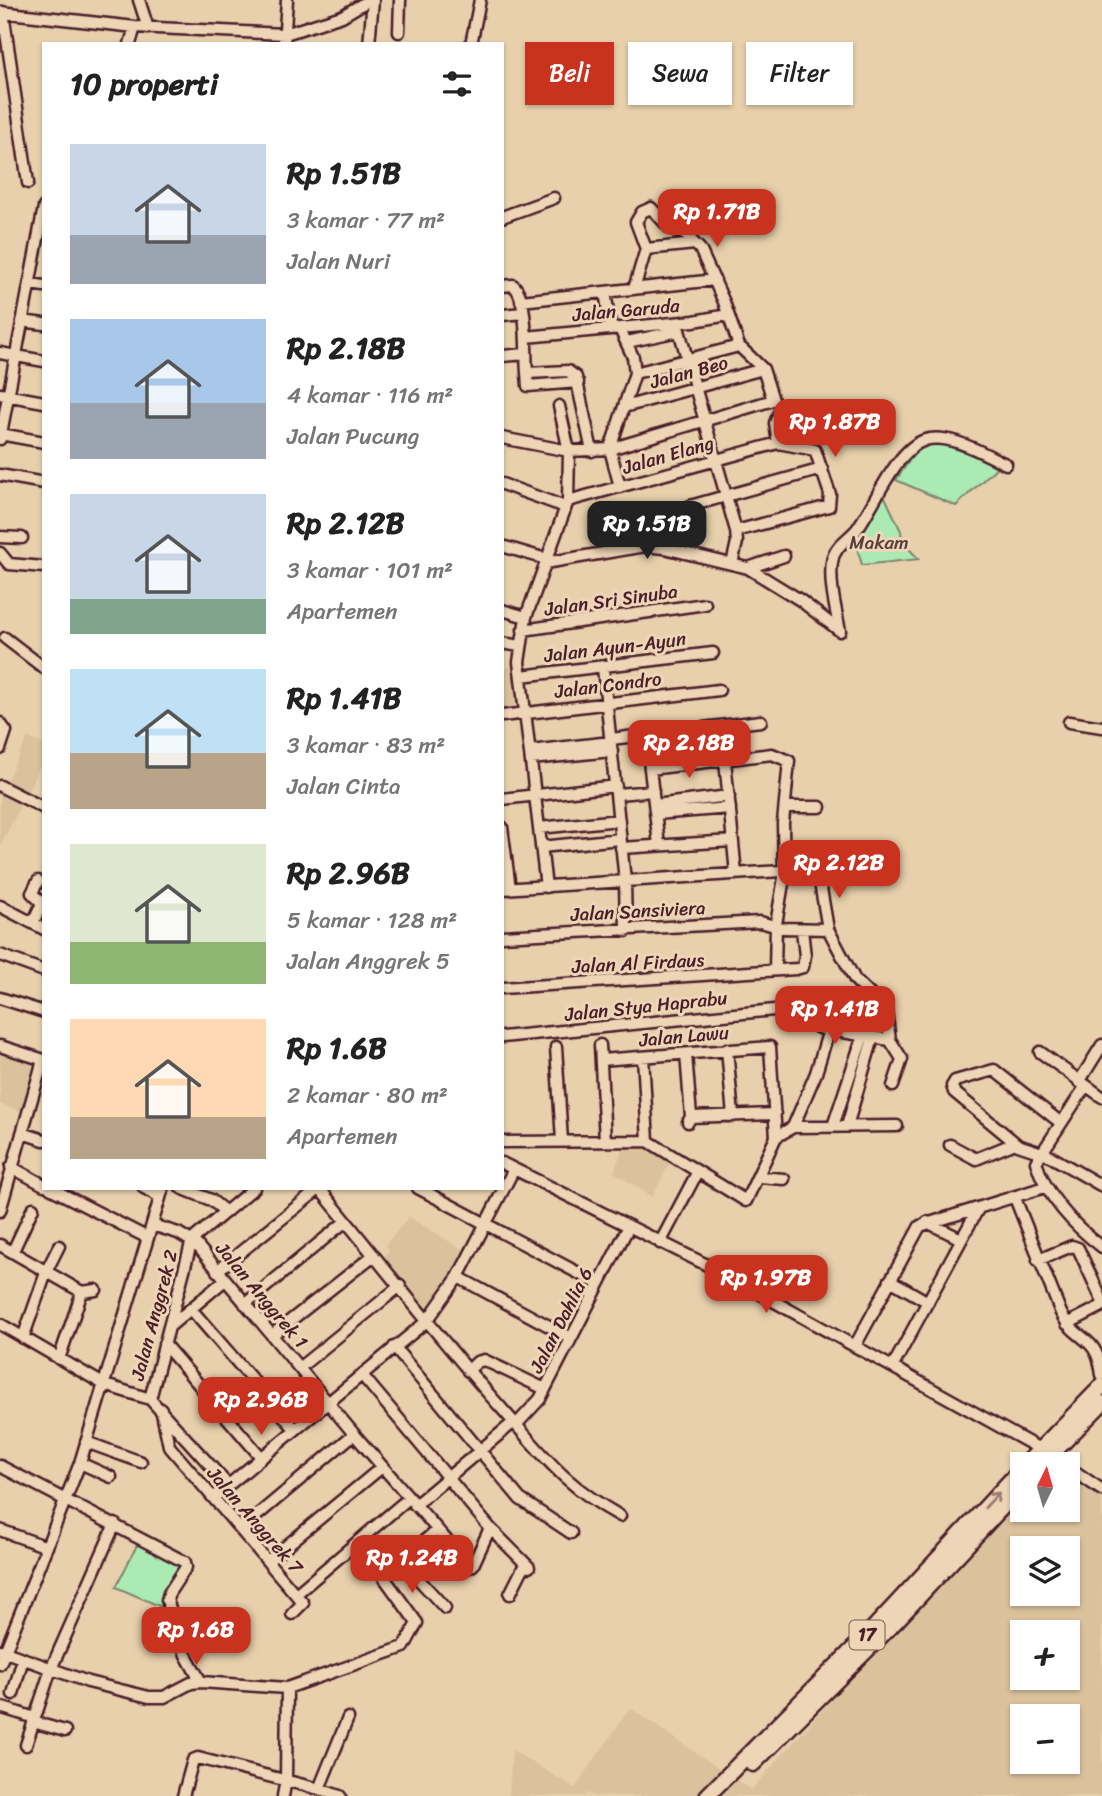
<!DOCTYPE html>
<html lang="id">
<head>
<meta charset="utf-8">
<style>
  :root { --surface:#fff; --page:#f2f2f2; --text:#222; --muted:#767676; --accent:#c8321e }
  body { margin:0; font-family:Sriracha,sans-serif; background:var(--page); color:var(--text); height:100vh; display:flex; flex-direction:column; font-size:26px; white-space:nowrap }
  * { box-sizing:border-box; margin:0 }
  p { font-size:23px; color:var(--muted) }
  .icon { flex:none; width:38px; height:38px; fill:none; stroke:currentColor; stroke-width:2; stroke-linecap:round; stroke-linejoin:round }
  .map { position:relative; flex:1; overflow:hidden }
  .drawer { position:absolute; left:42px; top:42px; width:462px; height:1148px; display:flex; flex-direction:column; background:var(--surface); border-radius:0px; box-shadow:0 2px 5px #0004 }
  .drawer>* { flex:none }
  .banner { position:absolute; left:525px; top:42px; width:471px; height:63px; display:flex; gap:14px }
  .needle { width:46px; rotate:5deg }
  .buttons { position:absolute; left:1010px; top:1452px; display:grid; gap:14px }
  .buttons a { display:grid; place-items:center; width:70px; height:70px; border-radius:0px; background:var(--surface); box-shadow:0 2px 5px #0004; font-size:35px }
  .price { position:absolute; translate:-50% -60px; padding:0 16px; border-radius:14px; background:var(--accent); color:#fff; font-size:23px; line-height:46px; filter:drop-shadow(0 2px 4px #0008) }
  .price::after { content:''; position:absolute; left:50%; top:42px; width:21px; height:16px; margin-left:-10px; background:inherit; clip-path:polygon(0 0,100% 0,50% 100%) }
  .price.selected { background:#222; color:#fff }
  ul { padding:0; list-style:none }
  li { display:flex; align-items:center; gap:21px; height:175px; padding:0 28px }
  li span { display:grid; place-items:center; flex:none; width:196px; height:140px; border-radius:0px; color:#555 }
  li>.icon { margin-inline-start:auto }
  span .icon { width:84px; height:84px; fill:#fffc; stroke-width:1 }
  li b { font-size:30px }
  h2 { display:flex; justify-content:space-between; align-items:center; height:84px; padding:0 28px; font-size:30px }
  .tag { padding:0 24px; border-radius:0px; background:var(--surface); box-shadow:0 2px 5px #0004; font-size:24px; line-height:63px }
  .tag.selected { background:var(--accent); color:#fff }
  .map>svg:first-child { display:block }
  .built { fill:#dbc29d; fill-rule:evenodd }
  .green { fill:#abebb3; stroke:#7a856f; stroke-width:2 }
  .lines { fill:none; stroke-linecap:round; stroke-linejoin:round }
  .minor-casing { stroke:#4a1f2b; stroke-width:15 }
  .highway-casing { stroke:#4a1f2b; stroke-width:19 }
  .minor { stroke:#edd5b5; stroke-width:10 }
  .highway { stroke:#edd5b5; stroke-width:14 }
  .oneway { stroke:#9c7a70 }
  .labels { text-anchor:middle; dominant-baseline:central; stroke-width:6; stroke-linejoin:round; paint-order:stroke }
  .shield { fill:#edd5b5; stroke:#7b5654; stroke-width:2 }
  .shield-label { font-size:18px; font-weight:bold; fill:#4a1f2b }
  .street-label { font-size:19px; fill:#4a1f2b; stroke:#edd5b5 }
  .park-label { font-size:19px; fill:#593e3f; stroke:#edd5b5 }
</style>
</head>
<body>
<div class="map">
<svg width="1102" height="1796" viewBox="0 0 1102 1796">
  <rect width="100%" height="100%" fill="#e8d0ac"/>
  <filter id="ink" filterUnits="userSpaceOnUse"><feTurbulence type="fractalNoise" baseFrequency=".0143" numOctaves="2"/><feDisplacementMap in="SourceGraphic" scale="14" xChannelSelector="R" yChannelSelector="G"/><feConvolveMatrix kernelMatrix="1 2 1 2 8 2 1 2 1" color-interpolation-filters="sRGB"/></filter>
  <g filter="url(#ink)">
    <path class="built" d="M516,664L521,710L502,712V670Z
      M28,737L44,745V758L0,847V794Z
      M0,1052L38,1063L22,1112L0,1104Z
      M648,1141L672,1158L652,1197L614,1172L625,1142Z
      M409,1217L467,1252L448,1290L427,1318L381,1260L389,1250L385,1245Z
      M1050,1455L1102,1484V1796H594L587,1793L585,1796H509L512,1750L575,1788L630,1708L751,1790L1022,1486V1510H1068V1465H1041ZM1022,1549H1068V1594H1022ZM1022,1633H1068V1678H1022ZM1022,1717H1068V1762H1022Z"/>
    <path class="green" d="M933,442L951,444L1000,464L956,506L896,480L921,444Z
      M883,493L901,531L902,542L919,559L862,565L854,536Z
      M139,1541L182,1563L168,1610L116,1587Z"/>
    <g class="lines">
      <defs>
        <path id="minor" d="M139,0L148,28
          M0,12L135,27L285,34L342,16L369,0
          M3,12L28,183
          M399,32L400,0
          M130,44L135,27
          M284,44L287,0
          M369,44L373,0
          M471,44L480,0
          M502,217L554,198
          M646,249L695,244
          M30,284L44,286
          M502,286L513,285C529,298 525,353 527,373L568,371L576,377L592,451
          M605,292L611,329
          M521,301L715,280
          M502,315L523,313
          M22,321L44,324
          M677,323L736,531L737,542L732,564
          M526,337L694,321L728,315
          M627,342L679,331
          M0,353L44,361
          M502,356L526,354
          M527,373L528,386L578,382
          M635,373L739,346
          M0,394L44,402
          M624,407L763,369
          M0,434L44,442
          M502,438L569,451L610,449L773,400L763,369L739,346L724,302L700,249L686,235L669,227L651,208L642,212L636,222L646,249L634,289
          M0,439L44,207
          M778,443L775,423L779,413
          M0,475L44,483
          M502,484L565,507
          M620,487L610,449L635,373L633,357L620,329
          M568,501L778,443L815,450L830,494L829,506L736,531
          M0,537L22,538
          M502,546L546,559
          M670,549L682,512L690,506L822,469
          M0,553L9,564L44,567
          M545,563L645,546L664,548L748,568L800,600L840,631C836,610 829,584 832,562C834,546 848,540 857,529C874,506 896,449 925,440C950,433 984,454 1006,464
          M748,568L784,556
          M502,610L526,617
          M523,630L705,604
          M5,638L44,668
          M502,643L520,646
          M603,668L625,881L626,931
          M521,676L713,653
          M502,716L719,690
          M1069,722L1102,727
          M0,723L6,731L0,749
          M646,735L659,845
          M611,739L761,721
          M530,751L611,742
          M531,759L612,751
          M725,760L736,874
          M650,769L772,754L789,761L783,823L784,878L776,924L775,970
          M0,786L44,808
          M617,794L653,791
          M502,799L616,786
          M655,805L729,796
          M785,807H820
          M656,814L730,808
          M502,827L510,889
          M539,828L619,820
          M541,847L620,839
          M621,848L732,841
          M819,877L828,929
          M546,887L519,662L526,617L568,501L569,451L559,406
          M502,889L781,871
          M0,906L44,929
          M33,923L42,903L32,893L38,881
          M502,936L760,922L782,928L828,929L855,980L886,1010L890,1040L902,1059L893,1086
          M0,955L44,971
          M502,988L796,969L803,967L805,956L802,930
          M0,998L44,1012
          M798,1012L805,1005L860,1011
          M502,1037L785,1009C800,1010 806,1023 819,1028L890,1040
          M600,1045L605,1141
          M0,1046L44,1060
          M556,1047L562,1141
          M727,1049L733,1116
          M1040,1052L1102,1097
          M686,1054L691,1117L688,1122
          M643,1057L648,1141
          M601,1060L770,1047L776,1137
          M1079,1082L1102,1045
          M1085,1087L1036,1162C1046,1196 1074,1226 1102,1247
          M691,1117L775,1114
          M1061,1123L994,1070L955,1081L952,1086L954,1092L1018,1145L1048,1155L1102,1186
          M833,1126L863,1036
          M847,1126L873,1038
          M793,1127L816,1073L829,1030
          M22,1133L44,1140
          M502,1142L648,1141L746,1201L776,1137L793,1127L897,1126
          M950,1145L976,1159L1015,1143
          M502,1163L721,1272L1040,1449
          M11,1167L44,1185
          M759,1177L784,1179
          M50,1188L148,1238
          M144,1188L160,1197
          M181,1188L211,1200L226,1212
          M319,1188C380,1262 439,1339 503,1410C545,1457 563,1484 620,1516
          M418,1188L599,1284
          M1015,1198L1061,1313C1077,1344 1097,1333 1102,1375
          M0,1211L43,1060
          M927,1222L961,1239
          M152,1225L178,1233L196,1244L354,1434L470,1567L473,1565L490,1528
          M660,1243L697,1173
          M0,1245L82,1292L96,1290
          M13,1251L33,1208
          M1038,1260L1072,1246L1078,1248L1102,1300
          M217,1271L319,1189
          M458,1277L571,1338
          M890,1280L928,1302
          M245,1304L346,1221
          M191,1309L295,1429
          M0,1324L105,1385L150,1399L228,1485
          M1067,1324L1102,1306
          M169,1327L225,1280
          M272,1335L374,1255
          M23,1338L47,1270L59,1246
          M164,1344L261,1457
          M855,1346L920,1226L1045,1187
          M394,1347L520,1499L571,1533
          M59,1359L82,1292
          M893,1366L978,1209
          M299,1368L400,1286
          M468,1371L477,1362L484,1360L545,1389
          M362,1375L490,1528L529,1567
          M150,1399L192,1240L254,1188
          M161,1409L169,1446L303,1603L292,1614
          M516,1425L540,1399L629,1226
          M86,1442L141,1462
          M80,1463L111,1477
          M0,1466L185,1562L186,1567L169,1593L167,1600L186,1655L201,1682
          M1068,1467L1102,1490
          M214,1497L427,1321L458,1277L514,1169
          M415,1505L514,1422
          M241,1529L354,1434
          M0,1530L47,1547
          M401,1560L445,1608
          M268,1561L382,1467
          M296,1594L409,1498
          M510,1594L525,1564
          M0,1650L88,1682L149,1697H164L191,1683L201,1682L287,1688L404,1647L417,1623L383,1576L437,1530
          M0,1664L80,1463L163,1188
          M13,1694L23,1658
          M0,1707L35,1718
          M33,1722L65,1731
          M26,1745L51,1669L115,1524
          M319,1789L340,1796
          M183,1796L193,1760L198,1758L319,1789L348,1718
          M283,1796L286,1780L287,1688"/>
        <path id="highway" d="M1025,1465L1102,1386
          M1041,1465L1102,1403
          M753,1764L897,1620L1022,1486
          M707,1796L869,1633L1022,1468"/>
      </defs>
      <use href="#minor" class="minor-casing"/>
      <use href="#highway" class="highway-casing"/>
      <use href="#minor" class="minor"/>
      <use href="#highway" class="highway"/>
    </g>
    <defs><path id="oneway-shaft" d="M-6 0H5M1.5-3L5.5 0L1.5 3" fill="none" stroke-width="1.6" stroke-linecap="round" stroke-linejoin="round" transform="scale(1.75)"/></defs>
    <use class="oneway" href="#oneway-shaft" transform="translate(992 1500) rotate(-47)"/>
  </g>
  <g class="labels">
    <rect class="shield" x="849.5" y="1620.5" width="35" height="29" rx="5"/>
    <g class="shield-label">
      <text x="867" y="1635">17</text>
    </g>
    <g class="street-label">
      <text transform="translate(626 310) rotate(-5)">Jalan Garuda</text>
      <text transform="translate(689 372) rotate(-15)">Jalan Beo</text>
      <text transform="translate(668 455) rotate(-16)">Jalan Elang</text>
      <text transform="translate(611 600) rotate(-8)">Jalan Sri Sinuba</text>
      <text transform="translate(615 647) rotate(-7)">Jalan Ayun-Ayun</text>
      <text transform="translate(608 685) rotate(-7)">Jalan Condro</text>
      <text transform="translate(638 911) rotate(-3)">Jalan Sansiviera</text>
      <text transform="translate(638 963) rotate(-3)">Jalan Al Firdaus</text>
      <text transform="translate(646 1006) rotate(-6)">Jalan Stya Haprabu</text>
      <text transform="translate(684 1036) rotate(-5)">Jalan Lawu</text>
      <text transform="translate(262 1295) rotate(50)">Jalan Anggrek 1</text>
      <text transform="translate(154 1315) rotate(-75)">Jalan Anggrek 2</text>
      <text transform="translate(561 1320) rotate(-63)">Jalan Dahlia 6</text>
      <text transform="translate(255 1520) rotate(49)">Jalan Anggrek 7</text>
    </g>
    <g class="park-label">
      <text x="879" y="542">Makam</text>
    </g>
  </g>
</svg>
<div class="buttons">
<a><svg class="needle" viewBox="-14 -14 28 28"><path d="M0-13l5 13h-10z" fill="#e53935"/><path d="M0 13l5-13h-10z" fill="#767676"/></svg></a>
<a><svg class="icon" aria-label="layers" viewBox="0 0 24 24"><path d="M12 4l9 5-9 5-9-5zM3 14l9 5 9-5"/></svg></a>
<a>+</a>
<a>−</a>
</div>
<b class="price" style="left:717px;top:249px">Rp 1.71B</b>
<b class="price" style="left:835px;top:459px">Rp 1.87B</b>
<b class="price selected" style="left:647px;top:561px">Rp 1.51B</b>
<b class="price" style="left:689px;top:780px">Rp 2.18B</b>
<b class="price" style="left:839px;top:900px">Rp 2.12B</b>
<b class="price" style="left:835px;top:1046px">Rp 1.41B</b>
<b class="price" style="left:766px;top:1315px">Rp 1.97B</b>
<b class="price" style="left:261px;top:1437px">Rp 2.96B</b>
<b class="price" style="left:412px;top:1595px">Rp 1.24B</b>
<b class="price" style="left:196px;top:1667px">Rp 1.6B</b>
<div class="banner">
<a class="tag selected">Beli</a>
<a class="tag">Sewa</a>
<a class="tag">Filter</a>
</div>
<section class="drawer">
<h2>10 properti<svg class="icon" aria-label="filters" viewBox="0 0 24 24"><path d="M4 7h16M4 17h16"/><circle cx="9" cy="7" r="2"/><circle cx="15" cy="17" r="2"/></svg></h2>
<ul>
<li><span style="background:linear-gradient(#c9d6e8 65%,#9aa5b1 0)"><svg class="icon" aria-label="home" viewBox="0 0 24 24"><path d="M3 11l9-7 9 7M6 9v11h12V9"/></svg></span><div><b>Rp 1.51B</b><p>3 kamar · 77 m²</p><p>Jalan Nuri</p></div></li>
<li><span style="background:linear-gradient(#a9c7e8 60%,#9aa5b1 0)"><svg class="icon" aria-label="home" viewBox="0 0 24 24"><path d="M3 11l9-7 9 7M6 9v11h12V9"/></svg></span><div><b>Rp 2.18B</b><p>4 kamar · 116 m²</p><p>Jalan Pucung</p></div></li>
<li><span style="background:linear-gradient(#c9d6e8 75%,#7fa58c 0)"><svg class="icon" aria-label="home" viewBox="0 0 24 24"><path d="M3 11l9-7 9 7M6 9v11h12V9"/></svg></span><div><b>Rp 2.12B</b><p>3 kamar · 101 m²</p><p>Apartemen</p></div></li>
<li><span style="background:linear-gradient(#bfe0f5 60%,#b9a48a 0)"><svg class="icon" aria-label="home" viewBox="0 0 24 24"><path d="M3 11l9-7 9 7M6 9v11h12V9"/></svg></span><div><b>Rp 1.41B</b><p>3 kamar · 83 m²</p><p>Jalan Cinta</p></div></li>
<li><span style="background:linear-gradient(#dfe7d0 70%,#8fb573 0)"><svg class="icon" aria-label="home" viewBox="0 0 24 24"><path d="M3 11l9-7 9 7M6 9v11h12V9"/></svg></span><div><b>Rp 2.96B</b><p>5 kamar · 128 m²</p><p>Jalan Anggrek 5</p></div></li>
<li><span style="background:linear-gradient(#ffd9b3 70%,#b9a48a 0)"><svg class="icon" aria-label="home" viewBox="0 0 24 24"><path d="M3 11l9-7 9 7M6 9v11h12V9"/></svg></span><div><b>Rp 1.6B</b><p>2 kamar · 80 m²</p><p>Apartemen</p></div></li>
</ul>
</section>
</div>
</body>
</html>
